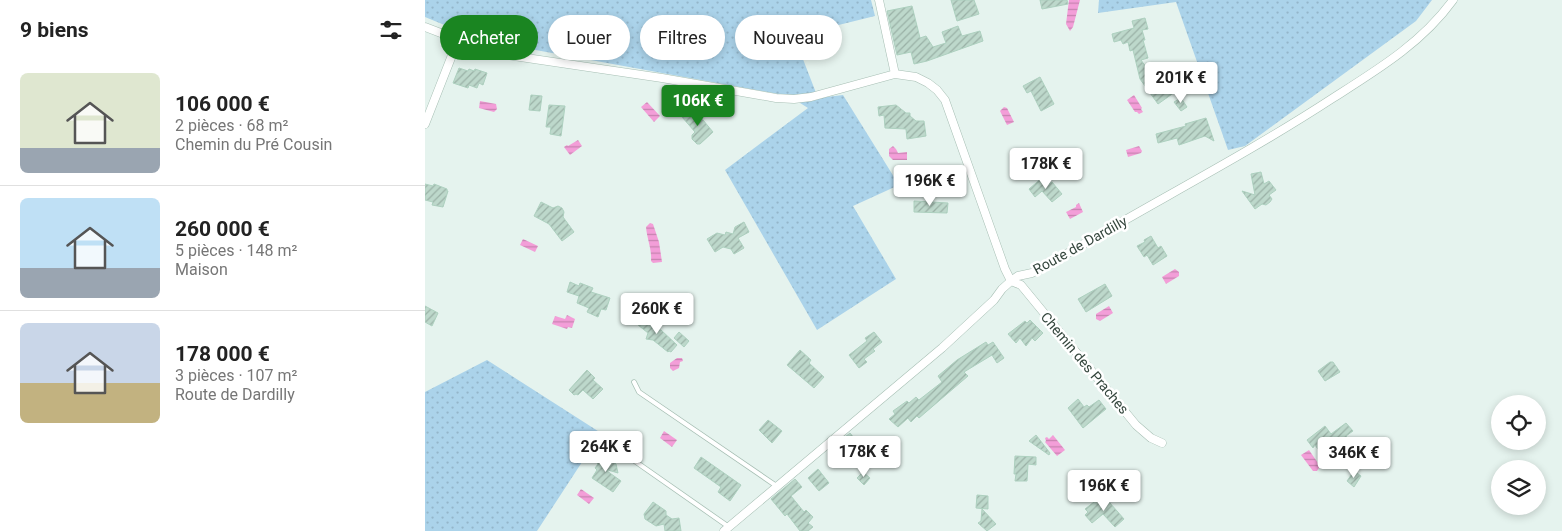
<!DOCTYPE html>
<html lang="fr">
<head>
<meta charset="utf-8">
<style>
  :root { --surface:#fff; --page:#f2f2f2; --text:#222; --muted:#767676; --line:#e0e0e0; --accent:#1a8521 }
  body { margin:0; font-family:Roboto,sans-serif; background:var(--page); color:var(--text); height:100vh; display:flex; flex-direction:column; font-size:19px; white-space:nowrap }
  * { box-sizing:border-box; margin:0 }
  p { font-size:16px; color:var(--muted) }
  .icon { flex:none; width:28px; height:28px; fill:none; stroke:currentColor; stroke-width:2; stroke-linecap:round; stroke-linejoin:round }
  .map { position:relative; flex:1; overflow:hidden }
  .side { display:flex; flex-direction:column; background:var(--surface); width:425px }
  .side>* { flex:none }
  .top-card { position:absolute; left:15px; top:15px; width:475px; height:45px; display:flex; gap:10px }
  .buttons { position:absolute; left:1066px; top:395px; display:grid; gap:10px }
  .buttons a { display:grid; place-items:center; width:55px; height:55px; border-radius:50%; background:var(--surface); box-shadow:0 2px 8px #0003; font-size:25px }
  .price { position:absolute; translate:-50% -42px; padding:0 11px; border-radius:5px; background:#fff; color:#222; font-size:16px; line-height:32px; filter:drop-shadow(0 1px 2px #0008) }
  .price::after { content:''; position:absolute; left:50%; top:30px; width:15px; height:11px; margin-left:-8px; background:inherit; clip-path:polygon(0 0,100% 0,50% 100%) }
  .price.on { background:var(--accent); color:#fff }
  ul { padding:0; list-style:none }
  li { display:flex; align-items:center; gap:15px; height:125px; padding:0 20px }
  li+li { border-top:1px solid var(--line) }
  li span { display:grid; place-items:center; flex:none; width:140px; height:100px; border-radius:8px; color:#555 }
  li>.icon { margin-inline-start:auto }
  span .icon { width:60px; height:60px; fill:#fffc; stroke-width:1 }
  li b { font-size:21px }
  h2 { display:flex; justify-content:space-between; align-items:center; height:60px; padding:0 20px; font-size:21px }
  .chip { padding:0 18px; border-radius:22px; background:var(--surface); box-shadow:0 2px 8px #0003; font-size:18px; line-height:45px }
  .chip.on { background:var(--accent); color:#fff }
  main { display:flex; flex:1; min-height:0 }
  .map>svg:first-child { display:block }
  .grass { fill:url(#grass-dots) }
  .water { fill:url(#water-rules) }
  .building { fill:url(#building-hatch); stroke:#add0bf }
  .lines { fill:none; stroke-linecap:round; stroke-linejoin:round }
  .service-casing { stroke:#a7bfb4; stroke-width:5.5 }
  .minor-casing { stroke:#a7bfb4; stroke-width:9 }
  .service { stroke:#fff; stroke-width:4 }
  .minor { stroke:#fff; stroke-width:8 }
  .labels { text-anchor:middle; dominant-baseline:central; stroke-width:5; stroke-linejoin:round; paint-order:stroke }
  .street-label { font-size:14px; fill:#34463d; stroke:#fff }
</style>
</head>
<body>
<main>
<section class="side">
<h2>9 biens<svg class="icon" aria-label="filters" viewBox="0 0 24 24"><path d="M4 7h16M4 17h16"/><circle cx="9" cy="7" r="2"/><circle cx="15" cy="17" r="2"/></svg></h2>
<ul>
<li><span style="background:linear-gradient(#dfe7d0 75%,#9aa5b1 0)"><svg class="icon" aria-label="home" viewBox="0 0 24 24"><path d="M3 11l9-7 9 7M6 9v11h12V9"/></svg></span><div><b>106 000 €</b><p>2 pièces · 68 m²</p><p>Chemin du Pré Cousin</p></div></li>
<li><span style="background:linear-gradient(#bfe0f5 70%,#9aa5b1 0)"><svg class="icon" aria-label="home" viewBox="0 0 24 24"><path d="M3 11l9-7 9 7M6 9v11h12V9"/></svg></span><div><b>260 000 €</b><p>5 pièces · 148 m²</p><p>Maison</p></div></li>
<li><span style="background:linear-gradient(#c9d6e8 60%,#c2b280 0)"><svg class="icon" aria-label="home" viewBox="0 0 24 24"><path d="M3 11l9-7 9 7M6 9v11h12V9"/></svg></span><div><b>178 000 €</b><p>3 pièces · 107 m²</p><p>Route de Dardilly</p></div></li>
</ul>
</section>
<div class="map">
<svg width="1137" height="531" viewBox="0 0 1137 531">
  <defs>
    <pattern id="grass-dots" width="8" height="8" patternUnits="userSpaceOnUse" patternTransform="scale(1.25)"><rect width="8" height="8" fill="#abd3ea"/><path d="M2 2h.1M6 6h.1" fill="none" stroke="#94b6ca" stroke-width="1.8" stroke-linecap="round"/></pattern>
    <pattern id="water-rules" width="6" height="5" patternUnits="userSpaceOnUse" patternTransform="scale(1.25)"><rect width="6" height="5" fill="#f39ed8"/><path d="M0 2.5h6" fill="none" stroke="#c683b0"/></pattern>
    <pattern id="building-hatch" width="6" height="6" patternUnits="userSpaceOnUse" patternTransform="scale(1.25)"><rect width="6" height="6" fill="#bdd8cb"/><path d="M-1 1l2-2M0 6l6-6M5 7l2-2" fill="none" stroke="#9ab1a6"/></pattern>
  </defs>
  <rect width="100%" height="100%" fill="#e5f3ee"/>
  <path class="grass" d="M0,0H446L450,16L369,36L393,98L418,95L474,185L428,206L471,279L392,330L300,170L383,108L364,96L56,40L0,17Z
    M674,0H1007L991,21L820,146L803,150L751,2L673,13Z
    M62,360L176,433L112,531H0V392Z"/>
  <path class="water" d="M644,0H655L648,27L645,31L641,24Z
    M709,95L717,108L716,109L718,112L714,114L712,112H710L702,100Z
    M55,101L71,104L72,109L69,112L54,108Z
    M222,102L235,116L229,122L216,107Z
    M579,107L582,108L589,122L582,125L575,111Z
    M153,140L157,146L145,155L139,147L142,145L143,146Z
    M468,146L471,149L473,153L482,152V160H468L464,156V149Z
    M714,146L717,151L716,153L703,157L701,150Z
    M654,203L658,212L645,219L641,212L651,207V205Z
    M225,223L228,224L234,242L237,262L228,263L226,261C227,249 222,239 221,227Z
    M98,239L113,246L110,252L95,245Z
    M750,269L754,272V276L741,284L737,277Z
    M684,306L688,313L675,321L671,319V314Z
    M142,315L150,319L147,328L143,327L142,329L127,324L130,316L140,319Z
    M252,358H257L258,361L255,362L254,368L248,371L245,368V363Z
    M239,431L252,440L247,447L235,438Z
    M628,435L640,450L632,456L620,442L621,441L620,438L622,437L624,439Z
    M884,450L895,466L892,471H888L876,455Z
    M156,489L169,498L164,504L152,495Z"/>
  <path class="building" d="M526,0H549L554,14L532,21Z
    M615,0H642L643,4L617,9Z
    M487,6L495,38L501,36L508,47L521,43L517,32L533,26L537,36L555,31L558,41L502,61L489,64L486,52L472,55L462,11Z
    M720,18L723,29L717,30L720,40H718L723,58L716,60L733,84L735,82L739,87L744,83L750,92L733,104L715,79L708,50L705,51L703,42L698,44L696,40L689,42L687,34L709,28L707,21Z
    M34,68L43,71L44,69L49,71L50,69L62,73L58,85L54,83L52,88L44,85L43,88L28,83Z
    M615,77L629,104L616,111L606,91L602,93L598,86Z
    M106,95L117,96L115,111L104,110Z
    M756,98L762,107L756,111L749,102Z
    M124,105L140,106L136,136L125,134L126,127H121Z
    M471,105L481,113H485V116L491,121H499L501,136L482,139L481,129L460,128L459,115L454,116L453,107Z
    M268,108L288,132L275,144H272L267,139V135L270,132L257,117Z
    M781,118L789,141L780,136L754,145L752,138L733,143L731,134L761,126L760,124Z
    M836,172L839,184L844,181L851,190L844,195L847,199L845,202L841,205L837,204L830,209L817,191L830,195L826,174Z
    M618,177L624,184L627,182L637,194L627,202L617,191L610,197L604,189Z
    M0,184L8,186L9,184L22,189V191H23L18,207L7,205L8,202L0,200Z
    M489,201L523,203L522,213L489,212Z
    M116,202L128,208L133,206L137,208L139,212L138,217L149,232L137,241L124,224L109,216Z
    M319,222L324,232L313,238L319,248L309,254L306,249L298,247L290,252L282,239L292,233L300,235L301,232L308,234L310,227Z
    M726,236L733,248L736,246L742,256L728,265L722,255L719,257L712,246L720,242L719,240Z
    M145,282L154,286L155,283L168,288L166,292L185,298L181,310L176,309L173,317L162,312L164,308L152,303L154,296L142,292Z
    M680,284L687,296L661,312L653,299Z
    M0,306L13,313L7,326L0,322Z
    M221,316L230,325L229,329L236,330L252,345L246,352L244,351L243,352L228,340L221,339L223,333L213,325Z
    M605,320L618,333L610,341L607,338L601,346L595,338L591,343L583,334L600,321L602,323Z
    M254,332L264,341L259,347L249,338Z
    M449,332L457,342L448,349L450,351L439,359L442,362L434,368L424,355L442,341L440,338Z
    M561,342L563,345L568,342L579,358L572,363L567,355L539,372L543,376L494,418L492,416L486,422L483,418L473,427L464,419L470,414L468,411L482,401L484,403L491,397L494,400L517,382L513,376L532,360Z
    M375,350L386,360L384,363L399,377L389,388L362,365Z
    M905,362H908L915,372L900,381L893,371Z
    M162,370L170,378L168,380L178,389L168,399L158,390L153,395L151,394L149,395L144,390Z
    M653,399L659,407L662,405L664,407L674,400L681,409L658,428L643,408Z
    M343,420L357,431L347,443L334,430Z
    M921,423L928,431L921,436L925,442L909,455L912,459L904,464L890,445L888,448L882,440L900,426L906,434Z
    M425,433L437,448L428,455L414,442Z
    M611,435L625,453L624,455L604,441Z
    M177,454L191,464L193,473L183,470L182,471L196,481L188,492L167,478L172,470L170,468L173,464L171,462Z
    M590,456L611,457V465L603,464L602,481H590L591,474H589Z
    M276,457L316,485L305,501L293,492L296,487L269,468Z
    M393,469L404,483L394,491L383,478Z
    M929,471L936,476L929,487L922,481Z
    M438,472L445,478L439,485L432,478Z
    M370,479L377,487L366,496L379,512L381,510L388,517L383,523L388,527L383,531H375L362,514L360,516L346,499Z
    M552,495L563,496V509L551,508Z
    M678,495L699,519L690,527L678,514L667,523L660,515L663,512L660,509Z
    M228,502L241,511V515L247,519L254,518L256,531H240L239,524L231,526L220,519L219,514Z
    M557,509L571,524L562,531L553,523L556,521Z"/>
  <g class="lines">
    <defs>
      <path id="service" d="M209,382L214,392L353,487
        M181,441L304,527"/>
      <path id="minor" d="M454,0L470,74
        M0,27L68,53L237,78L351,98L369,99L386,97L470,74L491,77L503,83L512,90L520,100L580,269L586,281L596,285L711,425L726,438L737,443
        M0,124L33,40
        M299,531L517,348L569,300L577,289L586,281L593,276L607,273L623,265C717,208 816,158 908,98C952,70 997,43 1028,0"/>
    </defs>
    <use href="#service" class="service-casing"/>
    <use href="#minor" class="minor-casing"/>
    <use href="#service" class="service"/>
    <use href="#minor" class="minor"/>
  </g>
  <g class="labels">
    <g class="street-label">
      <text transform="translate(655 245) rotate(-29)">Route de Dardilly</text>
      <text transform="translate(660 363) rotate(50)">Chemin des Praches</text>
    </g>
  </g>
</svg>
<div class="buttons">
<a><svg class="icon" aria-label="locate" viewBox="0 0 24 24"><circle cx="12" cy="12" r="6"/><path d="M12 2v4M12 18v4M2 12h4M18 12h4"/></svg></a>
<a><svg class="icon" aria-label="layers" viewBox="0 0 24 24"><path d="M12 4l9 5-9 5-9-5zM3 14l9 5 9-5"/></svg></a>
</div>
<b class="price" style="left:756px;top:104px">201K €</b>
<b class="price on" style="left:273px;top:127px">106K €</b>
<b class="price" style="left:621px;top:190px">178K €</b>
<b class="price" style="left:505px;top:207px">196K €</b>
<b class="price" style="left:232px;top:335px">260K €</b>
<b class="price" style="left:181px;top:473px">264K €</b>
<b class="price" style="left:439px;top:478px">178K €</b>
<b class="price" style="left:929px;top:479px">346K €</b>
<b class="price" style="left:679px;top:512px">196K €</b>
<div class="top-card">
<a class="chip on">Acheter</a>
<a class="chip">Louer</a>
<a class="chip">Filtres</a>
<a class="chip">Nouveau</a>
</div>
</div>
</main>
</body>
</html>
